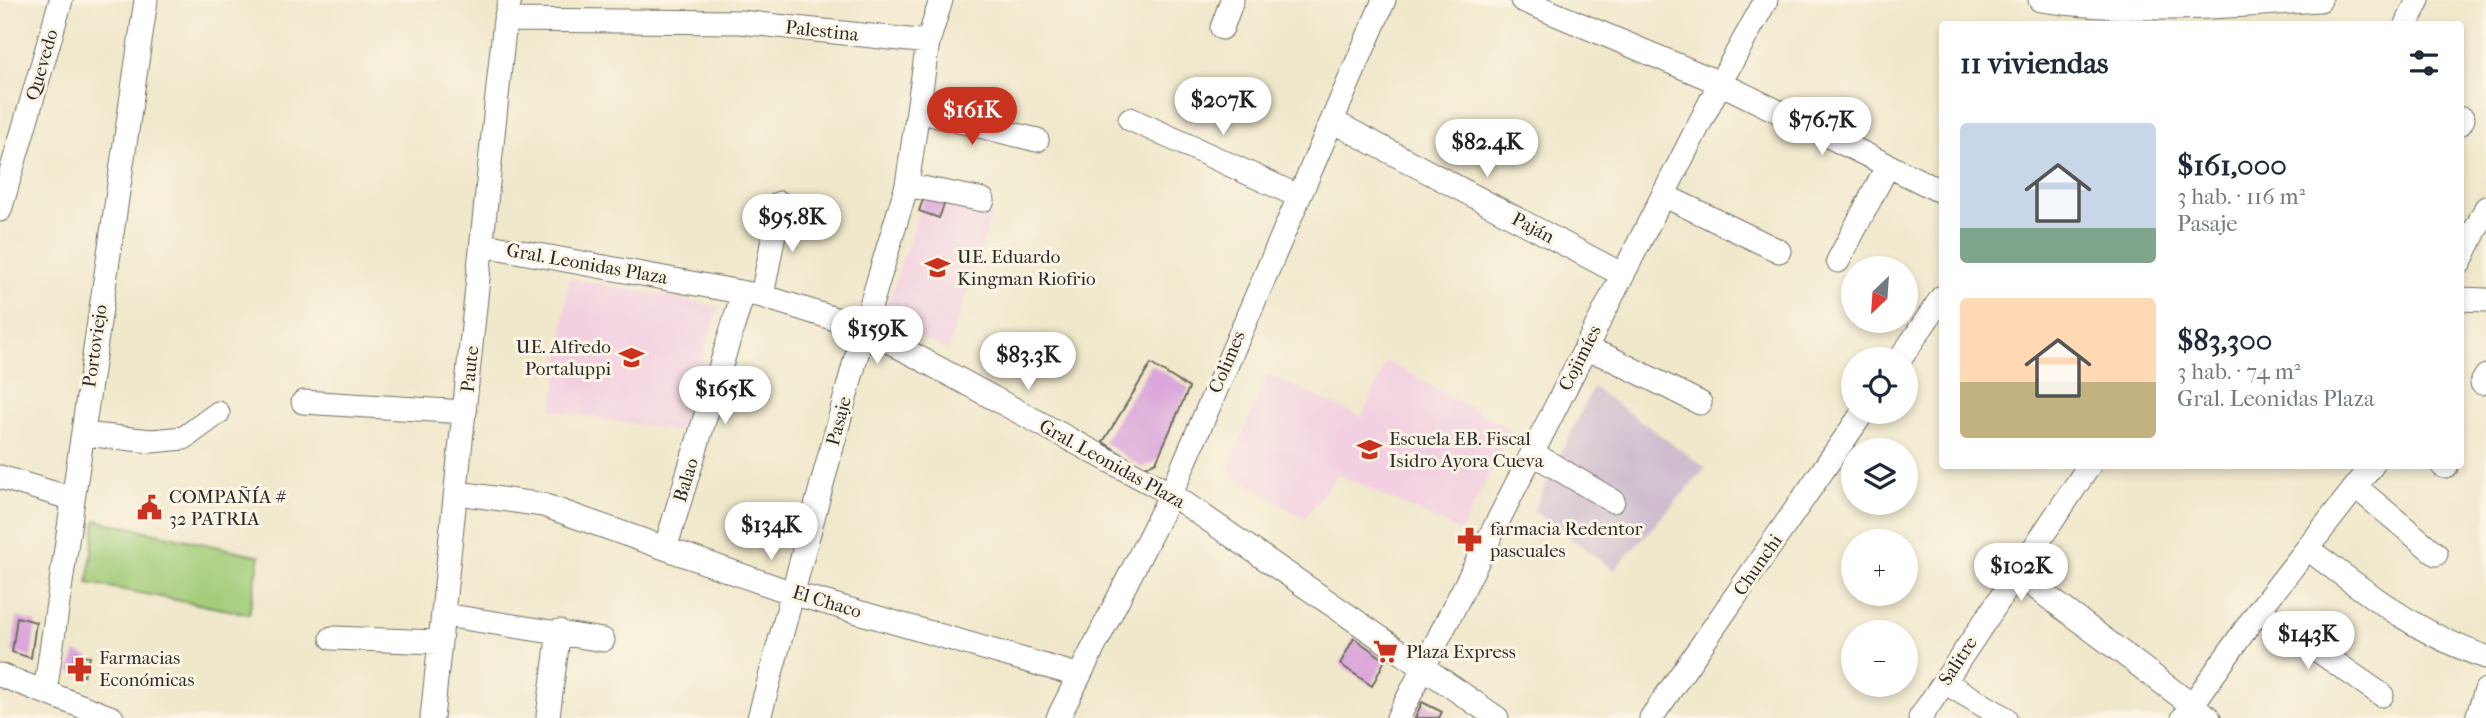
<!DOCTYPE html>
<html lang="es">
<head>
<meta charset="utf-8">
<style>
  :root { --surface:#fff; --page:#f2f2f3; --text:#1f2937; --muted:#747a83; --accent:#c8321e }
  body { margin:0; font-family:"IM FELL French Canon",serif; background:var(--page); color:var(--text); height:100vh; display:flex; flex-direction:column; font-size:26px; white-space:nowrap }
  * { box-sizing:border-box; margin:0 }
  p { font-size:23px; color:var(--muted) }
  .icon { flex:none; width:38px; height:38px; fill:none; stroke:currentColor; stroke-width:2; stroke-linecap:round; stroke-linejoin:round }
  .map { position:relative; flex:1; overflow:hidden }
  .drawer { position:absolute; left:1939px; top:21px; width:525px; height:448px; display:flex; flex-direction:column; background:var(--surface); border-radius:7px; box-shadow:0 4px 10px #0003 }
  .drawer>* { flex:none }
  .needle { width:46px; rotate:205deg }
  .fabs { position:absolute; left:1841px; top:256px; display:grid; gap:14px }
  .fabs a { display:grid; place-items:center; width:77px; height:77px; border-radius:50%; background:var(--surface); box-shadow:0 4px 10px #0003; font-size:35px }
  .price { position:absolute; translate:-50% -60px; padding:0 16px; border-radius:24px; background:#fff; color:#222; font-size:23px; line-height:46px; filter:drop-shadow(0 2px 4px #0008) }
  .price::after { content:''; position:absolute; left:50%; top:42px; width:21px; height:16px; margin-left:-10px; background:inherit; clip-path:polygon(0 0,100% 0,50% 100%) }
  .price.on { background:var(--accent); color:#fff }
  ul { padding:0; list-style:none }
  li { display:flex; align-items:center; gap:21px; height:175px; padding:0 21px }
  li span { display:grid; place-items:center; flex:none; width:196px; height:140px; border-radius:7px; color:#555 }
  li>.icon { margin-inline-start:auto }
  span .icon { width:84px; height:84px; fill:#fffc; stroke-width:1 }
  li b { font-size:30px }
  h2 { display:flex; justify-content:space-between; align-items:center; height:84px; padding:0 21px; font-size:30px }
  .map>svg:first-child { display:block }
  .built { fill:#f2cfe1 }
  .industrial { fill:#cfbdcf }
  .garden { fill:#a1cc78; stroke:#667c52; stroke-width:2 }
  .building { fill:#dba7da }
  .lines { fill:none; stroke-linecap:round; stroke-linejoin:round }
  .minor-casing { stroke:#706d63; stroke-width:25 }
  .minor { stroke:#fff; stroke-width:23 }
  .labels { text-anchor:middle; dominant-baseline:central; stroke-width:6; stroke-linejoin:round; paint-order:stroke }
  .street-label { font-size:19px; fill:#2b2b2b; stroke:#fcf5e5 }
  .poi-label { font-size:19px; fill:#2b2b2b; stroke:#fcf5e5; text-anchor:start }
</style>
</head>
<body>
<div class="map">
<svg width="2486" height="718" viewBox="0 0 2486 718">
  <rect width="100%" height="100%" fill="#fcf5e5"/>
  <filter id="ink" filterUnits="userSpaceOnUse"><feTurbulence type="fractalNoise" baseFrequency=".0143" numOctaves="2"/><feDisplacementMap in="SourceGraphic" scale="14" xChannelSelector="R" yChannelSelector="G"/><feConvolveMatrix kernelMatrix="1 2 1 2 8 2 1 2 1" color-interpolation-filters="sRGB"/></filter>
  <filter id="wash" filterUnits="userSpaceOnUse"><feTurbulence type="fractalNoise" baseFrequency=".00686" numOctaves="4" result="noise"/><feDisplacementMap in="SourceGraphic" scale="28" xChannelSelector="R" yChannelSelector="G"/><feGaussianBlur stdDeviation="1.57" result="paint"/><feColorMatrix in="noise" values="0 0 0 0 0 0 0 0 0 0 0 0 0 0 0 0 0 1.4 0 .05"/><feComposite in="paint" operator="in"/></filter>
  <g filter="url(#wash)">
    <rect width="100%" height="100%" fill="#f0e8cb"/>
    <path class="built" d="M945,202L992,214L948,351L882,318L919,212L938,219Z
      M569,278L719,306L678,432L553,410Z
      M1387,361L1511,430L1461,532L1338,474L1304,519L1228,471L1267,374L1362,417Z"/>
    <path class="industrial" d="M1593,387L1706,468L1614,570L1533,511Z"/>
    <path class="garden" d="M96,520L260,556L249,614L88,583Z"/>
    <g id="blocks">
      <path class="building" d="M925,194L945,202L939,218L919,211Z
        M1151,364L1189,388L1156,462L1143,468L1103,442Z
        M17,617L36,622L31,658L12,652Z
        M1354,638L1385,660L1372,686L1340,664Z
        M76,652L90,657L84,676L70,671Z
        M1422,702L1442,712L1439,718H1415Z"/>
    </g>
  </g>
  <g filter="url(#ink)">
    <use href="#blocks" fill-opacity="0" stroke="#706d63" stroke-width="2"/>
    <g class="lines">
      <defs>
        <path id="minor" d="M1522,0L1720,83L1942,192
          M2040,0C2134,14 2226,7 2320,0
          M505,20L740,22L928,42
          M2407,24L2418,0
          M1222,28L1232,0
          M918,111L1037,140
          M1130,119L1298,196
          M1332,121L1623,275
          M2460,124L2463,119
          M907,185L983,200
          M1663,195L1779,251
          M0,210L61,0
          M484,245L762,296L864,328L1171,494L1497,718
          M1838,261L1888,165
          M2460,262L2486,208
          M762,296L780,203
          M2460,299L2486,300
          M1585,349L1608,357L1700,403
          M1900,359L1942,297
          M2482,383L2486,376
          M303,402L465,412
          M83,434L152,441L184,438L218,413
          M1532,453L1613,501
          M2443,466L2446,467
          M0,477L73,499
          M2356,487L2436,554
          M458,493L543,505L792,593L1077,675
          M666,546L743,293
          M2308,549C2364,591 2419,635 2486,657
          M2015,572L2209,718
          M2259,610L2382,695
          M444,615L603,640
          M332,638L438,642
          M0,675L112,718
          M1944,682L2005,718
          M45,692L146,0
          M548,716L559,631
          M432,718L505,20L510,0
          M759,718L864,328L907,185L928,42L941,0
          M1058,718L1171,494L1384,0
          M1398,718L1720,83L1766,0
          M1651,718L1864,411
          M1920,718L2089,466
          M2183,718L2259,610L2372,466
          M2477,718L2486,690"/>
      </defs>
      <use href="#minor" class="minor-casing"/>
      <use href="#minor" class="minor"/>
    </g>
  </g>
  <defs>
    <symbol id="school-bare" viewBox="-9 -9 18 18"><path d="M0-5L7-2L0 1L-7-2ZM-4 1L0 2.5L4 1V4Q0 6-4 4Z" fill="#c8321e" stroke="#fcf5e5" stroke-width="2.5" paint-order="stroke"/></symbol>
    <symbol id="civic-bare" viewBox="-9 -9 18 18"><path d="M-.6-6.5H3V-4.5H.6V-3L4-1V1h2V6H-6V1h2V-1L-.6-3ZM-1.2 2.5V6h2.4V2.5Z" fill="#c8321e" stroke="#fcf5e5" stroke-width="2.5" paint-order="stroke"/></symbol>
    <symbol id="pharmacy-bare" viewBox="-9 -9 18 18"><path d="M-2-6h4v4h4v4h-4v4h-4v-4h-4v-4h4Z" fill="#c8321e" stroke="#fcf5e5" stroke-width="2.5" paint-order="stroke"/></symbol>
    <symbol id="supermarket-bare" viewBox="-9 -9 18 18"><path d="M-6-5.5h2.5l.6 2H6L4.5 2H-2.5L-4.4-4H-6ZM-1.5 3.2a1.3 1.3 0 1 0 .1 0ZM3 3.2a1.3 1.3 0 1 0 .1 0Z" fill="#c8321e" stroke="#fcf5e5" stroke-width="2.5" paint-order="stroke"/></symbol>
  </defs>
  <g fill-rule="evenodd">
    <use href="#school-bare" x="920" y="250" width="35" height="35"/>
    <use href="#school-bare" x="614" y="340" width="35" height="35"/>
    <use href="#school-bare" x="1352" y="432" width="35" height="35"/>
    <use href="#civic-bare" x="132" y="490" width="35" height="35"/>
    <use href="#pharmacy-bare" x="1452" y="522" width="35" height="35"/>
    <use href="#supermarket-bare" x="1368" y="634" width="35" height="35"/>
    <use href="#pharmacy-bare" x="62" y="652" width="35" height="35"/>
  </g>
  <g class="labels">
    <g class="street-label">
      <text transform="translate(822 31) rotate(6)">Palestina</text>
      <text transform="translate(42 65) rotate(-74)">Quevedo</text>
      <text transform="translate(1533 228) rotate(28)">Paján</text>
      <text transform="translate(587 264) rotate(10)">Gral. Leonidas Plaza</text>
      <text transform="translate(95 346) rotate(-82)">Portoviejo</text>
      <text transform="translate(1580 358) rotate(-63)">Cojimíes</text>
      <text transform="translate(1227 362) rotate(-67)">Colimes</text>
      <text transform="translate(470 369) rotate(-84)">Paute</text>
      <text transform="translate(839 421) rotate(-75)">Pasaje</text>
      <text transform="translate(1112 464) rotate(29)">Gral. Leonidas Plaza</text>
      <text transform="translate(686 480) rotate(-73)">Balao</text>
      <text transform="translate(1758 565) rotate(-55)">Chunchi</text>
      <text transform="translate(827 602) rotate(17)">El Chaco</text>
      <text transform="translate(1958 661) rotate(-57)">Salitre</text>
    </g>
    <g class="poi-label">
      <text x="957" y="257">UE. Eduardo<tspan x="957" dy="22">Kingman Riofrio</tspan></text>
      <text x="611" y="347" text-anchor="end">UE. Alfredo<tspan x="611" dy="22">Portaluppi</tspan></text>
      <text x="1389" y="439">Escuela EB. Fiscal<tspan x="1389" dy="22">Isidro Ayora Cueva</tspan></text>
      <text x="169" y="497">COMPAÑÍA #<tspan x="169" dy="22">32 PATRIA</tspan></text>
      <text x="1490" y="529">farmacia Redentor<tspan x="1490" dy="22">pascuales</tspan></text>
      <text x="1406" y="652">Plaza Express</text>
      <text x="99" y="658">Farmacias<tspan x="99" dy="22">Económicas</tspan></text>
    </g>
  </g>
</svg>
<div class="fabs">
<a><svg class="needle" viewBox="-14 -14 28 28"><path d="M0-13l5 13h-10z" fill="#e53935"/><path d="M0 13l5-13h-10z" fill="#747a83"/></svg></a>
<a><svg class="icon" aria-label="locate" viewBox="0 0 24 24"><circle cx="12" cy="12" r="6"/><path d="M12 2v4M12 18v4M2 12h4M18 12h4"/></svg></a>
<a><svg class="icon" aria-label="layers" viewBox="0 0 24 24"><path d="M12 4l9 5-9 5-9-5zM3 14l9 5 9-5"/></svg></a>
<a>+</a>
<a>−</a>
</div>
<b class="price" style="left:1223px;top:137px">$207K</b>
<b class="price on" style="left:972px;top:147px">$161K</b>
<b class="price" style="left:1822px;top:157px">$76.7K</b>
<b class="price" style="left:1487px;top:179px">$82.4K</b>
<b class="price" style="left:792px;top:254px">$95.8K</b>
<b class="price" style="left:877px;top:366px">$159K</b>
<b class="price" style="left:1028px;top:392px">$83.3K</b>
<b class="price" style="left:725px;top:426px">$165K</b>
<b class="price" style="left:771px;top:562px">$134K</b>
<b class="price" style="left:2021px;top:603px">$102K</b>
<b class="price" style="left:2308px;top:671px">$143K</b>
<section class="drawer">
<h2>11 viviendas<svg class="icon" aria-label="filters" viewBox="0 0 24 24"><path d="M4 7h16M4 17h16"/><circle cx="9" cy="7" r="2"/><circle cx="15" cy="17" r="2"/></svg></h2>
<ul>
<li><span style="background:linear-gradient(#c9d6e8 75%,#7fa58c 0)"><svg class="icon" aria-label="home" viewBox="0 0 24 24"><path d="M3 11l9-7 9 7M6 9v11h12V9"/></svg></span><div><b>$161,000</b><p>3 hab. · 116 m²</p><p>Pasaje</p></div></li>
<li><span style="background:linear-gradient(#ffd9b3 60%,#c2b280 0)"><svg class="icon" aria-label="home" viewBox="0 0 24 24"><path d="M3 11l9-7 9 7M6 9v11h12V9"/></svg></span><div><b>$83,300</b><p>3 hab. · 74 m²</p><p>Gral. Leonidas Plaza</p></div></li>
</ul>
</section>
</div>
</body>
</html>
